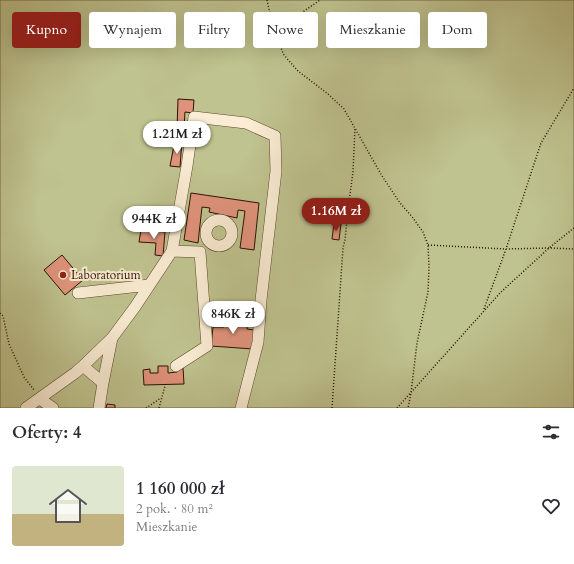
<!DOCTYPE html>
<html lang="pl">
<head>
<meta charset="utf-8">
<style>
  :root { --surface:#fff; --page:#f7f7f7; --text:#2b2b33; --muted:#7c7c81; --accent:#8f2418 }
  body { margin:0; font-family:Cardo,serif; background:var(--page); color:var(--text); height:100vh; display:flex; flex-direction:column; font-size:15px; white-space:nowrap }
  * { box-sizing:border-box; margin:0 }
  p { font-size:13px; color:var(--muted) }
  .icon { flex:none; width:22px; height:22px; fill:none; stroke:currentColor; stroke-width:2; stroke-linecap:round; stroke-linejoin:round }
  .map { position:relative; height:408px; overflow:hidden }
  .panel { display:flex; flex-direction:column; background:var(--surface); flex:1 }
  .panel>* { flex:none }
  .guide { position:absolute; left:12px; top:12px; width:550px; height:36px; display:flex; gap:8px }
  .price { position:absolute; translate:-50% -34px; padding:0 9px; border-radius:14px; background:#fff; color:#222; font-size:13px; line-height:26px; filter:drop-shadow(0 1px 2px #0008) }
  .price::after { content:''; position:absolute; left:50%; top:24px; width:12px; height:9px; margin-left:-6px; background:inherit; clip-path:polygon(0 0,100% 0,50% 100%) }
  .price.current { background:var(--accent); color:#fff }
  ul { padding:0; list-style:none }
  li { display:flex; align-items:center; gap:12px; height:100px; padding:0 12px }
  li span { display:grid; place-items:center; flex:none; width:112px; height:80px; border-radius:4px; color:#555 }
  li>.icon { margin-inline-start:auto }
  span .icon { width:48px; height:48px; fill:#fffc; stroke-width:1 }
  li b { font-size:17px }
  h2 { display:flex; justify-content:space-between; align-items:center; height:48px; padding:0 12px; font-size:17px }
  .tag { padding:0 14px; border-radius:4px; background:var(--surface); box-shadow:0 4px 16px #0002; font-size:14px; line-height:36px }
  .tag.current { background:var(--accent); color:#fff }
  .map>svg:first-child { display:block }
  .green { fill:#bfc38f; stroke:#746a48 }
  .building { fill:#e0937c; stroke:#2a1000 }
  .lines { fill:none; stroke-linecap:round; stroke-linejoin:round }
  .minor-casing { stroke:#5d452f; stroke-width:12 }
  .path { stroke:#2a1000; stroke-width:1.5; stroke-dasharray:1 2; stroke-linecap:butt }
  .minor { stroke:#faedd4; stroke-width:11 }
  .poi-dot { fill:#8f2418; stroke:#faedd4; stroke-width:1.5 }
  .labels { text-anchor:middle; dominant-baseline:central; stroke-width:4; stroke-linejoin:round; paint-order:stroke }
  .poi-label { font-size:12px; fill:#2a1000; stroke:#faedd4; text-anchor:start }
</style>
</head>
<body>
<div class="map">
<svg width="574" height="408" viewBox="0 0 574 408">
  <rect width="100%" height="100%" fill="#f7e3bd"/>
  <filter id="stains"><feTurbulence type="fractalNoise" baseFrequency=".005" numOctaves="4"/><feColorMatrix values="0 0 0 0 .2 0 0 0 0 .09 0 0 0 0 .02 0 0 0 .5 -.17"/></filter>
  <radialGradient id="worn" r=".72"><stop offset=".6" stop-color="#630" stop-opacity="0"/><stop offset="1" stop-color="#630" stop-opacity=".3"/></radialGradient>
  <path class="green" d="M0,0H574V408H0Z"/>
  <path class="building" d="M178,99L194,100L193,113L185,112L184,129L180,128L177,129Z
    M173 135a7 7 0 1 1 14 0a7 7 0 1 1-14 0Z
    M175,140L178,142L182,141L180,167L170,166Z
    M191,193L259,203L254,250L240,248L245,211L238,210L237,218L209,212L210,208L202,207L198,243L184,240Z
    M334,223L341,224L339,240L332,239Z
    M141,230L165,232L163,256L155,255L156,243L139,242Z
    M62,255L83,280L65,295L44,270Z
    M224,319L247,321V329L254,330L253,349L211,346L213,327H224Z
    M158,366H168V373L177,372V369L183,368L184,384L144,385L143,370L150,369V373H158Z
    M107,404L115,405V408H106Z"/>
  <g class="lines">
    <defs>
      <path id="minor" d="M206 233a13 13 0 1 1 26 0a13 13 0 1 1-26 0Z
        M172,251L200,252L207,346L176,366
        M78,293L149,285
        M83,366L112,338L135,307L172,251L187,166L194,117L246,123L275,136L276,171L261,300L258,342L241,408
        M103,383L112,338
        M40,399L53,408
        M26,408L75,373L83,366L103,383L99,408"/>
    </defs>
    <use href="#minor" class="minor-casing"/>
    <path class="path" d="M267,0L274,32L284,55L298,71L328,94L344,109L382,176L400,203L413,218L423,232L428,245L429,267L428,292L417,343L411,393L408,408
      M274,32L320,0
      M428,245L506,249L549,248L574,249
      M484,309L506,249L541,143L574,88
      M0,313L3,316L9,344L24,377L34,390
      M146,408L161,398
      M159,408L165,386
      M332,408L343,248L345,240L348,209L353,172L355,128
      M397,408L501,292L549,248L574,228"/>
    <use href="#minor" class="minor"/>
  </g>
  <circle class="poi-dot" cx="63" cy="275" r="4"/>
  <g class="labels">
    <g class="poi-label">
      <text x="71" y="275">Laboratorium</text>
    </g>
  </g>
  <rect width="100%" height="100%" filter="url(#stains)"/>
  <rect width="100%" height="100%" fill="url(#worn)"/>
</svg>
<b class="price" style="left:177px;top:155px">1.21M zł</b>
<b class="price current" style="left:336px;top:232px">1.16M zł</b>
<b class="price" style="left:154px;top:240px">944K zł</b>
<b class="price" style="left:233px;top:335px">846K zł</b>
<div class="guide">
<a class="tag current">Kupno</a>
<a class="tag">Wynajem</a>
<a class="tag">Filtry</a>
<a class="tag">Nowe</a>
<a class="tag">Mieszkanie</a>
<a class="tag">Dom</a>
</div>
</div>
<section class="panel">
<h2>Oferty: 4<svg class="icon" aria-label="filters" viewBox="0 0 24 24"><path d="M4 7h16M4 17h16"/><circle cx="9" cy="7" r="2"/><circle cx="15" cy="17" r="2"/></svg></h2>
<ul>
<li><span style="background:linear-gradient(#dfe7d0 60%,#c2b280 0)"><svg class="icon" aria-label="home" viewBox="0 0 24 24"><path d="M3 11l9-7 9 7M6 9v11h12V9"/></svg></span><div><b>1 160 000 zł</b><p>2 pok. · 80 m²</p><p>Mieszkanie</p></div><svg class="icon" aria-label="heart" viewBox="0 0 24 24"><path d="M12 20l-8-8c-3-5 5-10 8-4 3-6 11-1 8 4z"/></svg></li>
</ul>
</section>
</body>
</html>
